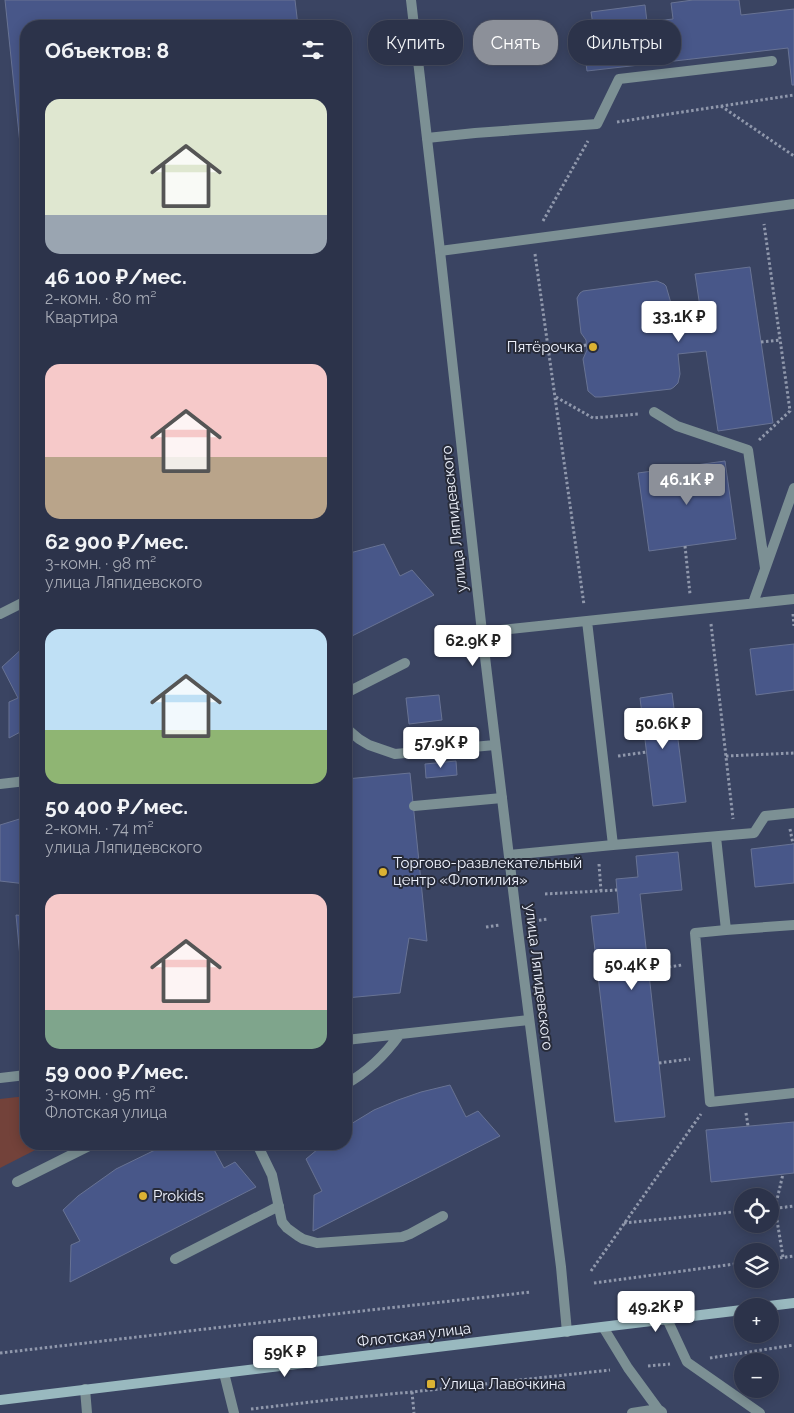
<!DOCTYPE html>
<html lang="ru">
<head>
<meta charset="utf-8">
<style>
  :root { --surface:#2c334a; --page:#343b51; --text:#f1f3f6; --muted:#a6aab5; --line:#484e62; --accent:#8c9099 }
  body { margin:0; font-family:Raleway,sans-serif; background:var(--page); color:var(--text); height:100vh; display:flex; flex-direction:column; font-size:19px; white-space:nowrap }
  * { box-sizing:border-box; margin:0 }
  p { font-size:16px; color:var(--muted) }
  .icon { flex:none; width:28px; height:28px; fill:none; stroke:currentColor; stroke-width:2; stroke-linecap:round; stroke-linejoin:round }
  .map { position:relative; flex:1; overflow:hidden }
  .panel { position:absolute; left:20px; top:20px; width:332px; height:1130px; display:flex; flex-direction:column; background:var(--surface); border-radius:20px; box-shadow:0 2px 12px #0003,0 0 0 1px var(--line) }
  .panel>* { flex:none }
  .hud { position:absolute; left:368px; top:20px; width:351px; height:45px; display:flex; gap:10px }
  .buttons { position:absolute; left:734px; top:1188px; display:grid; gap:10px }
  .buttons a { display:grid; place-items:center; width:45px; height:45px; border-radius:50%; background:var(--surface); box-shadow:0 2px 12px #0003,0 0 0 1px var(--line); font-size:25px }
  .price { position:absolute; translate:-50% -42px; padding:0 11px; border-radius:5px; background:#fff; color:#222; font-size:16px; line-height:32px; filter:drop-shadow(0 1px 2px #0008) }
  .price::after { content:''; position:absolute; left:50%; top:30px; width:15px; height:11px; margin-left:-8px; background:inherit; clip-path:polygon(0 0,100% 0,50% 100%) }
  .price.on { background:var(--accent); color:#fff }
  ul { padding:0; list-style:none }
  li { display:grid; align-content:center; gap:10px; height:265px; padding:0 25px }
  li span { display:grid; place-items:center; height:155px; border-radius:15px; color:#555 }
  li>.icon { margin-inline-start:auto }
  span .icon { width:90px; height:90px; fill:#fffc; stroke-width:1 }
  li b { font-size:21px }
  h2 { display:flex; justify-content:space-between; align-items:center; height:60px; padding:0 25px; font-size:21px }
  .chip { padding:0 18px; border-radius:20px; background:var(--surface); box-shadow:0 2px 12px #0003,0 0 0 1px var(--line); font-size:18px; line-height:45px }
  .chip.on { background:var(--accent); color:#fff }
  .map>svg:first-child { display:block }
  .green { fill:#73423a }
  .building { fill:#485789; stroke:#687394 }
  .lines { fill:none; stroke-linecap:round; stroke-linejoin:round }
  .path { stroke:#9098ac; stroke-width:3; stroke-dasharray:2.5 2.5; stroke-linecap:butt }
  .service { stroke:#7c9094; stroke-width:10 }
  .minor { stroke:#7c9094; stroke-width:10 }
  .tertiary { stroke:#7c9094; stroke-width:10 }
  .secondary { stroke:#99b9bf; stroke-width:10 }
  .poi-dot { fill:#dbb233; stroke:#272b39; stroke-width:2 }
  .labels { text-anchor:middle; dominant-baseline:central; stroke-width:4; stroke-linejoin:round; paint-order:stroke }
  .poi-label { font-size:15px; fill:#f0f4ff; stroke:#272b39; text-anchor:start }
  .street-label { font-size:15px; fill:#f0f4ff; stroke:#272b39 }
</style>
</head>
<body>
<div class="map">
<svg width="794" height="1413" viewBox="0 0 794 1413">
  <rect width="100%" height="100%" fill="#3a4462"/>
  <path class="green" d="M26,1096V1144H47L0,1168V1099Z"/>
  <path class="building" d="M5,0H295L298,26H26V201Z
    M693,0H739L741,15L794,9V85H792L788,48L587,71L581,26L593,25L591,12L645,5L647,22L673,19L671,3Z
    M750,267L773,423L718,431L706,351L678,354L680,374L678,383L674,387L671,389L601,397H595L588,391L583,359L587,350L586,340L581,333L577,298L580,293L583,291L657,281L664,284L666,286L673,310L700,307L695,274Z
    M725,461L736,539L649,551L638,473Z
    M384,544L400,576L412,570L434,595L346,639V554Z
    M794,644V690L756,695L750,649Z
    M26,645V729L9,738V702L18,698L2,667Z
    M672,693L686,802L653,806L640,698Z
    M439,695L442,720L409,724L406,698Z
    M456,761L457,775L426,778L425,764Z
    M410,773L427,941L409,938L400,993L346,998V779Z
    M26,817V884L0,881V825Z
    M793,844H794V883L755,887L751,849Z
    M678,852L682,890L640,894L665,1117L615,1122L591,916L619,913L616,879L638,877L636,856Z
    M16,915L26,916V1020Z
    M450,1085L466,1117L478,1111L500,1136L313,1231L314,1195L322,1191L306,1159L324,1144H346V1127L374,1110L398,1100L421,1092Z
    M794,1122V1173L711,1182L706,1130Z
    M174,1144H211L224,1168L235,1162L256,1187L70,1282L71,1245L80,1241L63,1210L78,1196L116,1169L155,1150Z"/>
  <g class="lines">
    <path class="path" d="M721,106L794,156
      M617,122L794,95
      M543,221L588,141
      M535,254L584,605
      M761,342L780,340
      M549,350L587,345
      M556,397L593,418L639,414
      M759,440L790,411L764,224
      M685,546L690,594
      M793,614L794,626
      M711,624L733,819
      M618,756L647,752
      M726,756L794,753
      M790,829L793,844
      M599,864L601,891
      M545,894L617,890
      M534,921L548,919
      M486,927L500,925
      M649,970L682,965
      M659,1063L690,1059
      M746,1113L748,1126
      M770,1209L794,1206
      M624,1223L742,1211
      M783,1257L775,1208L783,1174
      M770,1259L794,1256
      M591,1271L701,1114
      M594,1283L742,1263
      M0,1353L326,1315L531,1292
      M710,1358L794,1345
      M648,1366L670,1364
      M412,1392L414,1413
      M251,1409L337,1399L412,1392L610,1370"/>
    <path class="service" d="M427,138L475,133L597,124L619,79L772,61
      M440,251L794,204
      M654,412L677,426L748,450L765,568
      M753,603L794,488
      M0,614L26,601
      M587,621L613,845
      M482,632L794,599
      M346,693L405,663
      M346,728L359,739L369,745L395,754L495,745
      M0,784L26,781
      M414,806L502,798
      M716,837L726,930L794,925
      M509,855L613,845L754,833L765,816L794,813
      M726,930L695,933L710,1102L794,1093
      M346,1040L529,1020
      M0,1078L26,1075
      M346,1084C369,1071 385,1055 400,1034
      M257,1144L272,1175L282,1222L287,1228L298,1236L303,1239L317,1243L402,1237L410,1234L443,1216
      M17,1182L93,1144
      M175,1259L279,1206
      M603,1327L628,1368L658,1409
      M85,1389L87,1413
      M632,1413L658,1409L662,1412"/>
    <path class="minor" d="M667,1319L687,1362L760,1413
      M224,1373L234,1413"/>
    <path class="tertiary" d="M411,0L440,251L482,632L517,923L561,1267L567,1332"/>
    <path class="secondary" d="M769,1306L794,1303
      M0,1400L742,1310"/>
  </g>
  <g class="poi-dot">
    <circle cx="593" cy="347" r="5"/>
    <circle cx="383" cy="872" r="5"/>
    <circle cx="143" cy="1196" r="5"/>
    <rect x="426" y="1379" width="10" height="10" rx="2.5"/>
  </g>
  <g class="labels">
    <g class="poi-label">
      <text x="583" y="347" text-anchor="end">Пятёрочка</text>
      <text x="393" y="863">Торгово-развлекательный<tspan x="393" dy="17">центр «Флотилия»</tspan></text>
      <text x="153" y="1196">Prokids</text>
      <text x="441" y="1384">Улица Лавочкина</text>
    </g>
    <g class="street-label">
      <text transform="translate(454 519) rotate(-96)">улица Ляпидевского</text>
      <text transform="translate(539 977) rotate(83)">улица Ляпидевского</text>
      <text transform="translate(414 1335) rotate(-7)">Флотская улица</text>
    </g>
  </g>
</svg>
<div class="buttons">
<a><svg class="icon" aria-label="locate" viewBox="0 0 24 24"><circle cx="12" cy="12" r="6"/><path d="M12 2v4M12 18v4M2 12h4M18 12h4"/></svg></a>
<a><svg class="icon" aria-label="layers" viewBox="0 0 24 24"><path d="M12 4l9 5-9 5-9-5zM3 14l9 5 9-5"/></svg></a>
<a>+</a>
<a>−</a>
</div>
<b class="price" style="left:679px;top:343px">33.1K ₽</b>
<b class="price on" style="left:687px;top:506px">46.1K ₽</b>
<b class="price" style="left:473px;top:667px">62.9K ₽</b>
<b class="price" style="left:663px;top:750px">50.6K ₽</b>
<b class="price" style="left:441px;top:769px">57.9K ₽</b>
<b class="price" style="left:632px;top:991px">50.4K ₽</b>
<b class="price" style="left:656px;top:1333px">49.2K ₽</b>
<b class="price" style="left:285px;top:1378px">59K ₽</b>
<div class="hud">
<a class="chip">Купить</a>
<a class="chip on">Снять</a>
<a class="chip">Фильтры</a>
</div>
<section class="panel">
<h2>Объектов: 8<svg class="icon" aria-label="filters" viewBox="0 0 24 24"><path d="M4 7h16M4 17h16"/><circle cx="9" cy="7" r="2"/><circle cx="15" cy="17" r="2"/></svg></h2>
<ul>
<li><span style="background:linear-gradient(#dfe7d0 75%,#9aa5b1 0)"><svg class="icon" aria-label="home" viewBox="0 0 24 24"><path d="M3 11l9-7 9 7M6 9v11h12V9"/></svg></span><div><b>46 100 ₽/мес.</b><p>2-комн. · 80 m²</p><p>Квартира</p></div></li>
<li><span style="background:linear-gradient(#f6c9c9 60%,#b9a48a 0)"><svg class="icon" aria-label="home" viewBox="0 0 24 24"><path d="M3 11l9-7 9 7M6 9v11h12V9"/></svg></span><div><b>62 900 ₽/мес.</b><p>3-комн. · 98 m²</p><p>улица Ляпидевского</p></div></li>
<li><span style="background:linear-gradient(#bfe0f5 65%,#8fb573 0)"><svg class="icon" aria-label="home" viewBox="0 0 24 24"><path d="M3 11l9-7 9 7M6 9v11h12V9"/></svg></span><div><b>50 400 ₽/мес.</b><p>2-комн. · 74 m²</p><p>улица Ляпидевского</p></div></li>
<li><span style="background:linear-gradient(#f6c9c9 75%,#7fa58c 0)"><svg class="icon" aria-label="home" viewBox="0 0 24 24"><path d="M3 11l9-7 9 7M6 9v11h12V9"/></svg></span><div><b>59 000 ₽/мес.</b><p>3-комн. · 95 m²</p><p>Флотская улица</p></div></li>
</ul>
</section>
</div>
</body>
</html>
